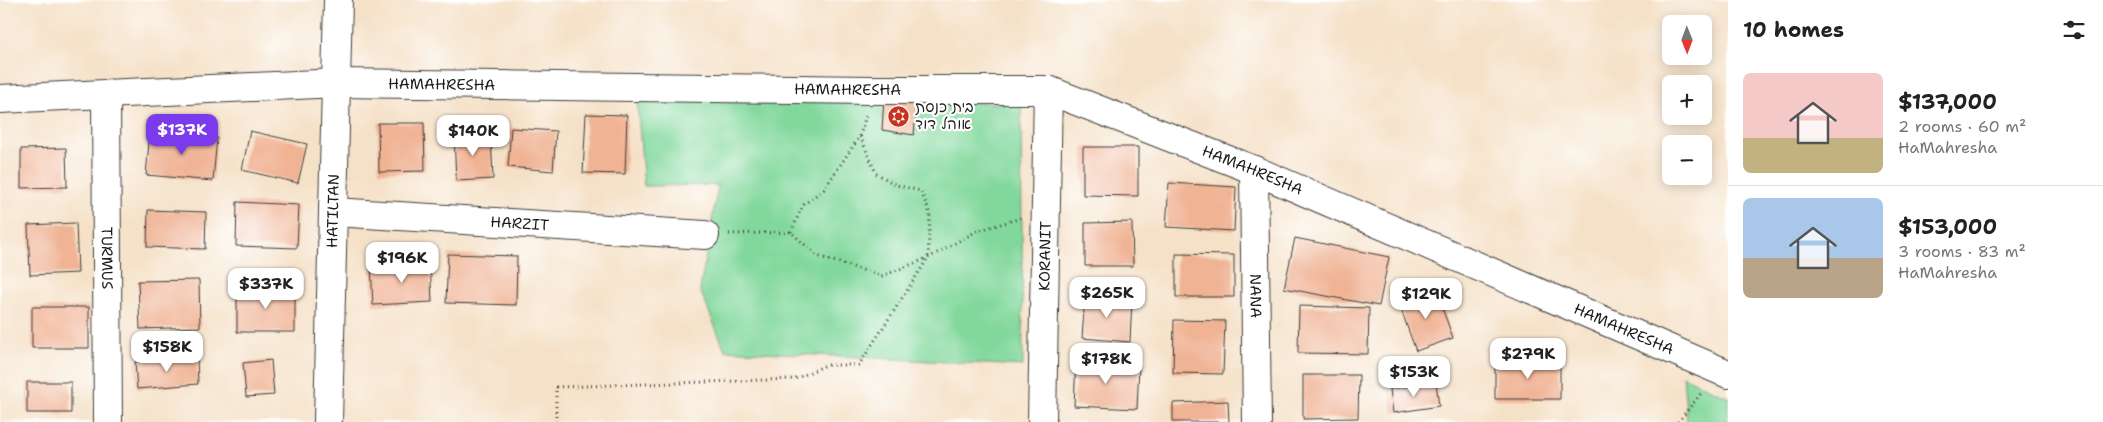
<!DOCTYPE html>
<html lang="en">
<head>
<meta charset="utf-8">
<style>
  :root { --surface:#fff; --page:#f6f6f6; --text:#222; --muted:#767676; --line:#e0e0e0; --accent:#7c3aed }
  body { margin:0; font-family:"Shantell Sans","Playpen Sans Hebrew",sans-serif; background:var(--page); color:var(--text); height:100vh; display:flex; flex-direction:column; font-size:19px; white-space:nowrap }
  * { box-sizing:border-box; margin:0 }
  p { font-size:16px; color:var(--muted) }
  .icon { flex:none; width:28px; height:28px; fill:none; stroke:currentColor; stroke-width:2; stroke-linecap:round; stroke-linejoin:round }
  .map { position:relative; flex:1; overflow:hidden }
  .side { display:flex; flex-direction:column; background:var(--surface); width:375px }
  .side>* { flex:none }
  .needle { width:32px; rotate:179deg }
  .controls { position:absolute; left:1662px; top:15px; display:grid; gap:10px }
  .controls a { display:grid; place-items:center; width:50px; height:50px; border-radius:8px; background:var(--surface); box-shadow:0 2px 12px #0003; font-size:25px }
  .price { position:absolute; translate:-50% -42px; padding:0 11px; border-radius:10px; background:#fff; color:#222; font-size:16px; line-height:32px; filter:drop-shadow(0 1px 2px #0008) }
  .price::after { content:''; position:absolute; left:50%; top:30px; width:15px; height:11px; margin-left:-8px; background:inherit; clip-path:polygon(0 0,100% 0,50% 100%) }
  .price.selected { background:var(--accent); color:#fff }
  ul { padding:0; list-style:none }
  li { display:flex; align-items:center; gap:15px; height:125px; padding:0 15px }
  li+li { border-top:1px solid var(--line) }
  li span { display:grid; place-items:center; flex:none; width:140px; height:100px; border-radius:8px; color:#555 }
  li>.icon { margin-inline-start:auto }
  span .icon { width:60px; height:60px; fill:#fffc; stroke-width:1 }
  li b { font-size:21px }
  h2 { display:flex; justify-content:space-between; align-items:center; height:60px; padding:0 15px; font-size:21px }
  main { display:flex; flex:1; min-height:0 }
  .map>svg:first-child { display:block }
  .green { fill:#82d89c; stroke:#4f7a5c }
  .building { fill:#f0b394 }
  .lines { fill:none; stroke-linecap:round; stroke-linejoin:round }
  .street-casing { stroke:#3d3a36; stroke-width:30 }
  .path { stroke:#3d3a36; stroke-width:3; stroke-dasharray:1 4; stroke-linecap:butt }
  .street { stroke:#fff; stroke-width:28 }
  .labels { text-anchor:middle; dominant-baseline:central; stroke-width:4.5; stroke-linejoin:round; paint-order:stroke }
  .street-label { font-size:15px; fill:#1c1c1c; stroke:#fff }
  .poi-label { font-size:15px; fill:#1c1c1c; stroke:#fff; text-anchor:start }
</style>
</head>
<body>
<main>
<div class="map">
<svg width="1728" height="422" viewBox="0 0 1728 422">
  <rect width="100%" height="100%" fill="#fff"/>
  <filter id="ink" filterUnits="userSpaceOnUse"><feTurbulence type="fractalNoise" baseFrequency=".02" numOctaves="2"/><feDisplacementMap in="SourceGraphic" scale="10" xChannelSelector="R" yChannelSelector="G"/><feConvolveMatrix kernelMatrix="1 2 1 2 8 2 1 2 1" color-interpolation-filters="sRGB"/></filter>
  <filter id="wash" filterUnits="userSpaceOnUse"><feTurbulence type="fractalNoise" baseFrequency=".0096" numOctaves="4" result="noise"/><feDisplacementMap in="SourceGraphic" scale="20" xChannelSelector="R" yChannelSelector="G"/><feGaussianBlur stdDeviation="1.12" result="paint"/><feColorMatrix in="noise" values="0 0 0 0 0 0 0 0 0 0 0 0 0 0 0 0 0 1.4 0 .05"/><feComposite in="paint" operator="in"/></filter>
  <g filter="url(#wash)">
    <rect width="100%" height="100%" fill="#f5e1c7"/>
    <path class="green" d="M818,98L1021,104L1023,366L725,350L700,290L718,185L644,186L637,100Z
      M1683,376L1728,397V422H1687Z"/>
    <g id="blocks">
      <path class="building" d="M884,98L917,102L914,135L882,130Z
        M586,114L627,115L625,174L583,173Z
        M378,123H424L425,171L379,172Z
        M511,128L556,131L553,171L508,167Z
        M150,131L217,137L213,181L146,175Z
        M250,131L307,144L298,183L242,170Z
        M491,134L493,179L456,181L454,135Z
        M1083,147H1138V196L1083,195Z
        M66,148L67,187L21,188V149Z
        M1169,183L1236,187L1234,231L1166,227Z
        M237,202L299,205L297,248L236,246Z
        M148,210L206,212L205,249L147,247Z
        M1132,222L1133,266H1085V223Z
        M76,223L78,273L30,275L28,225Z
        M1295,238L1389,257L1379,306L1284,288Z
        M448,254L517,256L516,305L446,303Z
        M1176,254L1234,255V297H1176Z
        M430,262L432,302L373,305L371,265Z
        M199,280L200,327L140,329L138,281Z
        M237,287H295V332H237Z
        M1435,288L1453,338L1416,351L1398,301Z
        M1085,296L1132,300L1130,342L1082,338Z
        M1299,306L1369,308L1368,354L1298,353Z
        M32,307H89V348H32Z
        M1174,320L1225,321L1223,374L1173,373Z
        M197,357L198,384L137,389L135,362Z
        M271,360L274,395L246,397L243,363Z
        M1495,360H1560V399H1495Z
        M1076,361L1139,365L1137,409L1074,406Z
        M1303,375H1359L1358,418L1303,419Z
        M27,382H71V413H27Z
        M1436,382L1439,406L1393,413L1390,389Z
        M1228,401L1229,422H1173V403Z"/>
    </g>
  </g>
  <g filter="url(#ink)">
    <use href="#blocks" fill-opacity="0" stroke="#3d3a36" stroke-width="1"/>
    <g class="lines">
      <defs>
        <g id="street">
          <path id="s1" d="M106,94L108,422"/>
          <path id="s2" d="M0,99L338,83L872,90H1048L1254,170L1728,374"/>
          <path id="s3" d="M1254,170L1257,422"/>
          <path id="s4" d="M334,212L705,235"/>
          <path id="s5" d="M328,422L338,0"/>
          <path id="s6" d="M1042,422L1048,90"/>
        </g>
      </defs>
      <use href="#street" class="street-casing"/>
      <path class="path" d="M791,232L803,205L824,189L860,136L866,115
        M729,234L791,232L817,256L882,276L928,258L977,231L1021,218
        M556,422V387L795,379L826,365H859L928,258L930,214L921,191L896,185L876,173L860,136
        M1678,422L1703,391"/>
      <use href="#street" class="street"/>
    </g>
  </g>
  <defs>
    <symbol id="synagogue-disc" viewBox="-11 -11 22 22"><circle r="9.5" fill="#c8321e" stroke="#fff"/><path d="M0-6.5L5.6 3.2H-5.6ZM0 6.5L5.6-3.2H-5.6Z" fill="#fff"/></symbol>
  </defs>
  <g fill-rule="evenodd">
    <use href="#synagogue-disc" x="886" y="104" width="25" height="25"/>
  </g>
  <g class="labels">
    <g class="street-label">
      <text stroke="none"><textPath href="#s2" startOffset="442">HAMAHRESHA</textPath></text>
      <text stroke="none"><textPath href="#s2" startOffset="848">HAMAHRESHA</textPath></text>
      <text stroke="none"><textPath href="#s2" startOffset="1268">HAMAHRESHA</textPath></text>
      <text stroke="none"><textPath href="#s5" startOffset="211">HATILTAN</textPath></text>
      <text stroke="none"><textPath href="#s4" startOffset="186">HARZIT</textPath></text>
      <text stroke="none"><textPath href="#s6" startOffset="166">KORANIT</textPath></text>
      <text stroke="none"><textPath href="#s1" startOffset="164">TURMUS</textPath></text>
      <text stroke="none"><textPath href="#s3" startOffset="126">NANA</textPath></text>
      <text stroke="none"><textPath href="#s2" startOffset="1672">HAMAHRESHA</textPath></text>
    </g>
    <g class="poi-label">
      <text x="915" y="107">בית כנסת<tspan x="915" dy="17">אוהל דוד</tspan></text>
    </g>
  </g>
</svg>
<div class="controls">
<a><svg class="needle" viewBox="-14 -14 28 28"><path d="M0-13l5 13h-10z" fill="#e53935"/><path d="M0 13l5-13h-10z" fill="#767676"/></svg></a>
<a>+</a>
<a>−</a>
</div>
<b class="price selected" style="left:182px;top:156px">$137K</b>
<b class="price" style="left:473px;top:157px">$140K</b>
<b class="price" style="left:402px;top:284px">$196K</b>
<b class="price" style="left:266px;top:310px">$337K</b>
<b class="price" style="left:1107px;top:319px">$265K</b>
<b class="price" style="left:1426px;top:320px">$129K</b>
<b class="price" style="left:167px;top:373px">$158K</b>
<b class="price" style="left:1528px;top:380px">$279K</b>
<b class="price" style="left:1106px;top:385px">$178K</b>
<b class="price" style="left:1414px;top:398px">$153K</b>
</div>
<section class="side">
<h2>10 homes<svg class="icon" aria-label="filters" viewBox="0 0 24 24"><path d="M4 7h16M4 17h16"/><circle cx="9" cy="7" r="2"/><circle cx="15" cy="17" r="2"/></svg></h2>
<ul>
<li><span style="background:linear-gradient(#f6c9c9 65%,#c2b280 0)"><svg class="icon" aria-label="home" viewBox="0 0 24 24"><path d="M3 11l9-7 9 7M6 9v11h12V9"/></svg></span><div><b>$137,000</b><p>2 rooms · 60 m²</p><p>HaMahresha</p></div></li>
<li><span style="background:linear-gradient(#a9c7e8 60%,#b9a48a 0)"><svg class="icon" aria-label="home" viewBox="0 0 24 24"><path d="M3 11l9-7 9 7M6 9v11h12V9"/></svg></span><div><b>$153,000</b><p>3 rooms · 83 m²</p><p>HaMahresha</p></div></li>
</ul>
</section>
</main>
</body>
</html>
